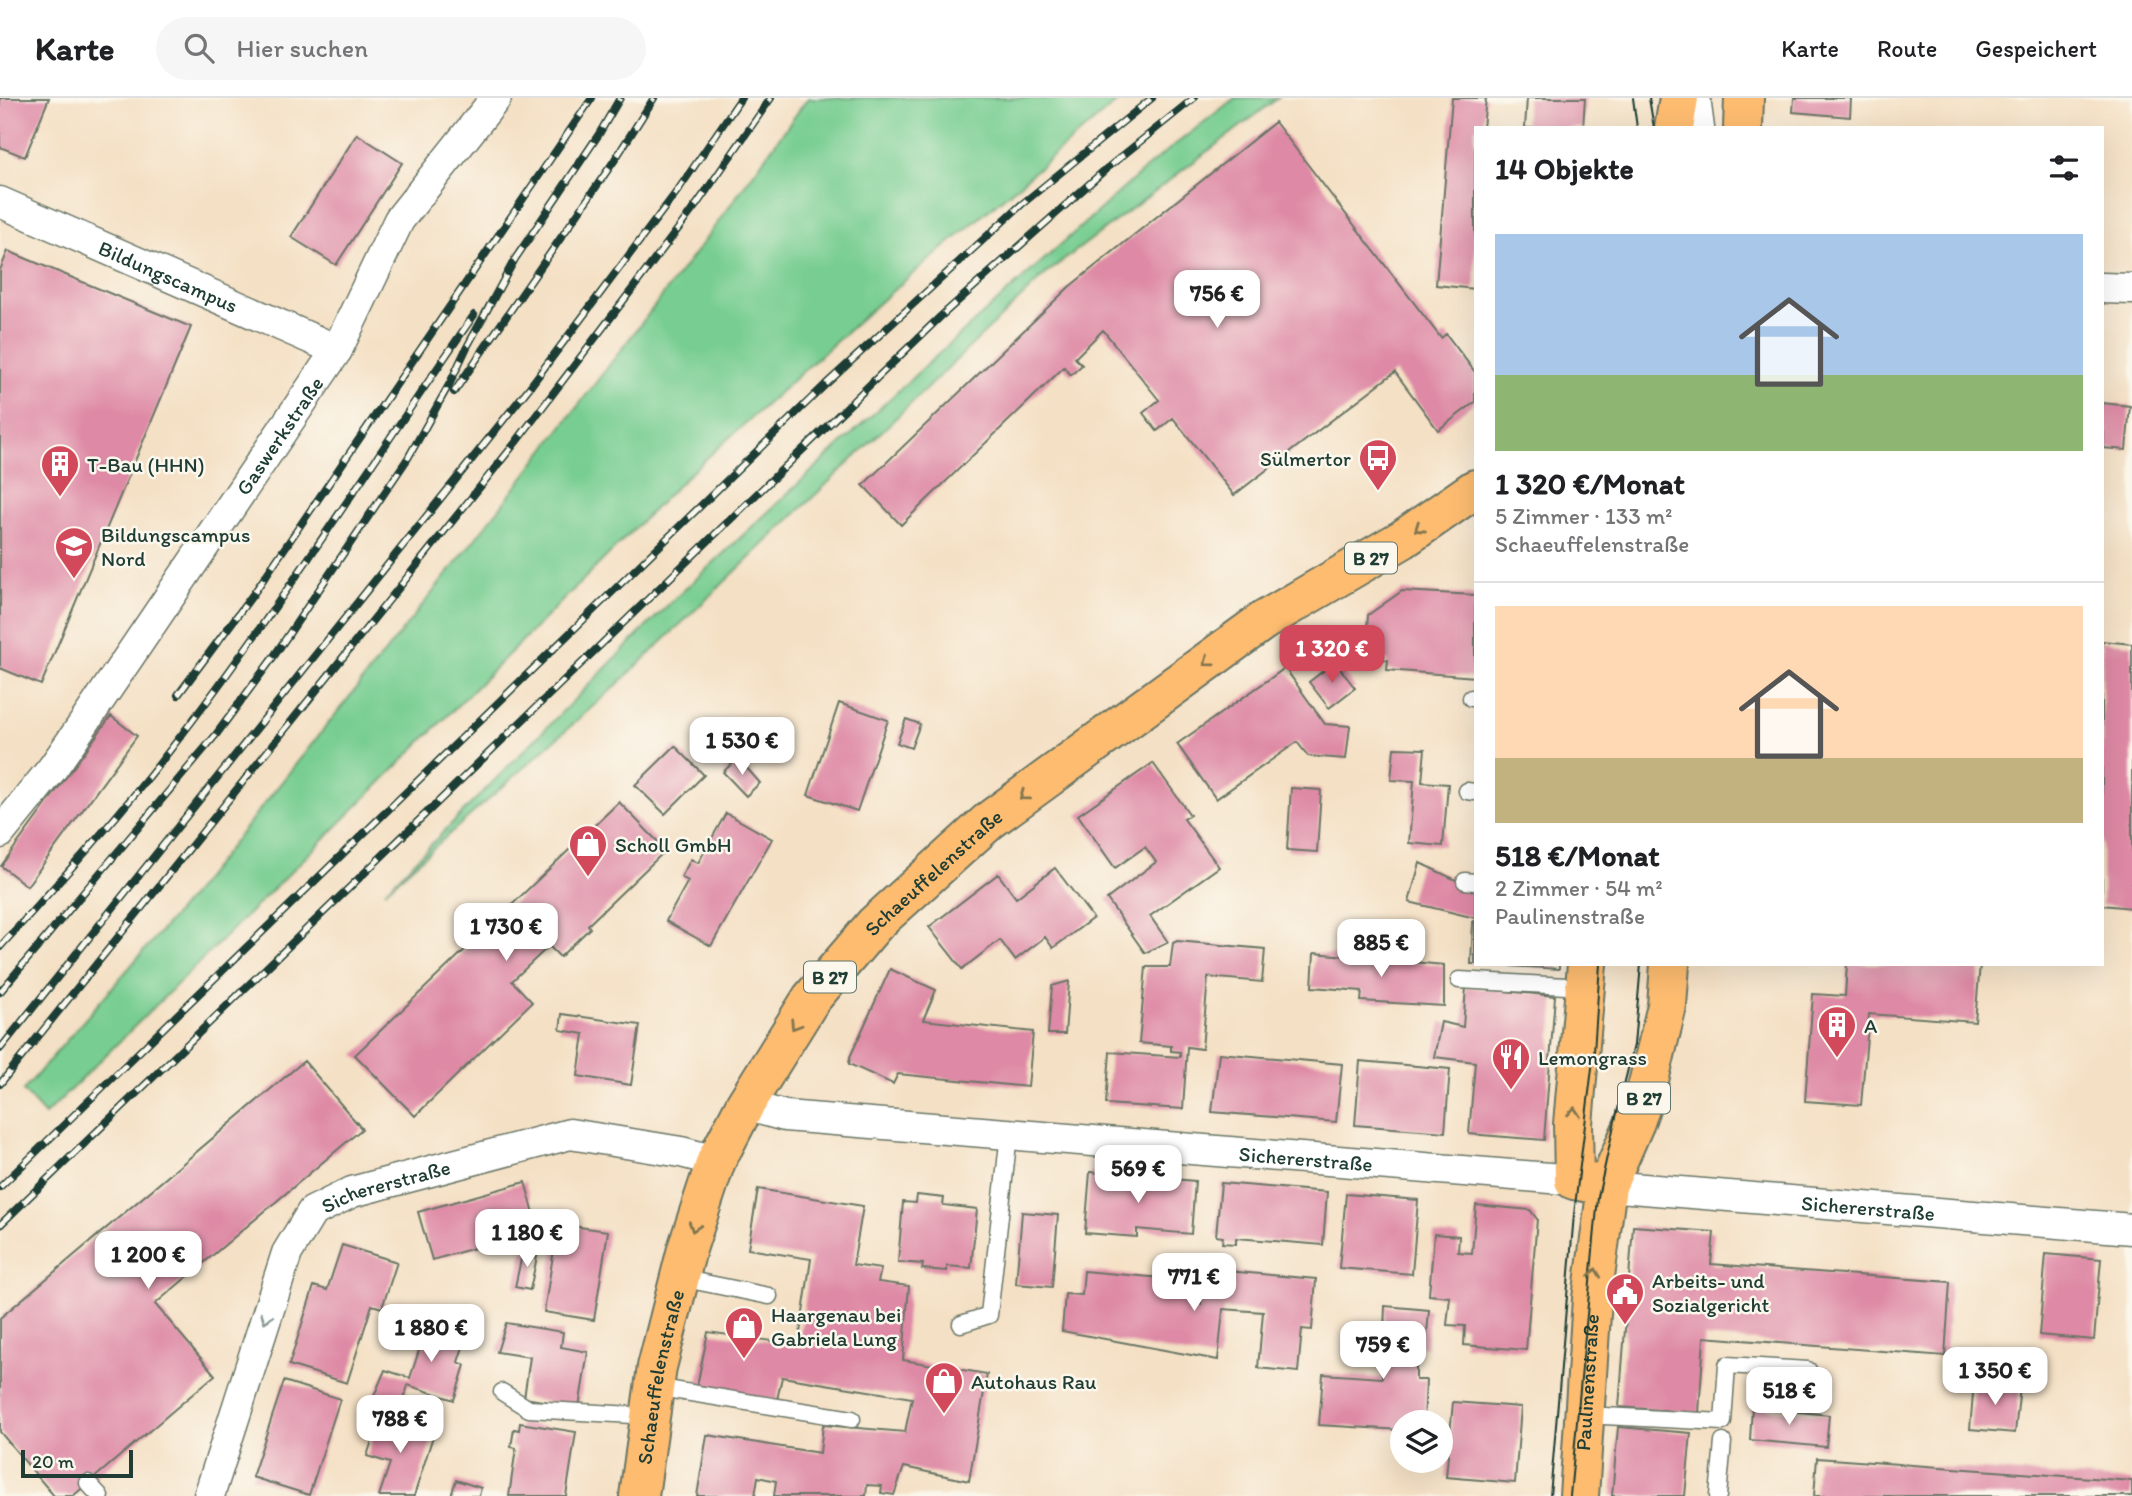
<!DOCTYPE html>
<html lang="de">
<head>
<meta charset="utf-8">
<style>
  :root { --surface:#fff; --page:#f6f6f6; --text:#202124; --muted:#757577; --line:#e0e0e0; --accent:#d1495b }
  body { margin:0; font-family:Itim,sans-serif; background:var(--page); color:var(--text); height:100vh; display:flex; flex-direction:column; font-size:26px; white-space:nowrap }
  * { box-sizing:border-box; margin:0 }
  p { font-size:23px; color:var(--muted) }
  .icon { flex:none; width:38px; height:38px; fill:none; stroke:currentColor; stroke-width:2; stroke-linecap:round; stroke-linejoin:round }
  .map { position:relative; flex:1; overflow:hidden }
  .side { position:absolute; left:1474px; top:28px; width:630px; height:840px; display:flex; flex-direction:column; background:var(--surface); border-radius:0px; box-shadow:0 7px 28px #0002 }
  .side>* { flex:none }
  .controls { position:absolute; left:1390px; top:1312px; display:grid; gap:14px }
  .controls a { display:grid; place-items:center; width:63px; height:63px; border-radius:50%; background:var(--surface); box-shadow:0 7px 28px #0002; font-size:35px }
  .scale { position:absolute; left:21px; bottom:18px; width:112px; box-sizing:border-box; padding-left:7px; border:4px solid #1f3d34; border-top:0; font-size:19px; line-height:24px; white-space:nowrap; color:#1f3d34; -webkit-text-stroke:5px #fbf7ec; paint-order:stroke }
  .price { position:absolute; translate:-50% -60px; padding:0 16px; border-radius:14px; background:#fff; color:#222; font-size:23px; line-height:46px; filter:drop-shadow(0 2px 4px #0008) }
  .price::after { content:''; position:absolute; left:50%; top:42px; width:21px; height:16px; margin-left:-10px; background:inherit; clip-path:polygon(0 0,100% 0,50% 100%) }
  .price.active { background:var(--accent); color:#fff }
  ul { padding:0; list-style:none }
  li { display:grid; align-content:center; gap:14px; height:371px; padding:0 21px }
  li+li { border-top:2px solid var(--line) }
  li span { display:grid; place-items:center; height:217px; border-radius:0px; color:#555 }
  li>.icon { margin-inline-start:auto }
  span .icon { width:126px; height:126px; fill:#fffc; stroke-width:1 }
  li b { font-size:30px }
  h2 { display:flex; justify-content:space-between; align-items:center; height:84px; padding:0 21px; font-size:30px }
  header { display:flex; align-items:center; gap:42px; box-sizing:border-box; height:98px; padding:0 35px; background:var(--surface); border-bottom:2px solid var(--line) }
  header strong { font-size:33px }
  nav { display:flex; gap:38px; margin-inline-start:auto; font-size:24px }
  .search { width:490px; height:63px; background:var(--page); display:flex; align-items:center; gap:18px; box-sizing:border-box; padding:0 24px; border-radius:38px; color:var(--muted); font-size:26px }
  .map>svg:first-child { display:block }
  .green { fill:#78ce92; stroke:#4c8663; stroke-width:2 }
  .building { fill:#de89a5 }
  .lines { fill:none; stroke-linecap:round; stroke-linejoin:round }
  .lane-casing { stroke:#6a7666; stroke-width:19 }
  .street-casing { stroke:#6a7666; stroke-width:33 }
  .primary-casing { stroke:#6a7666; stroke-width:42 }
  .lane { stroke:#fff; stroke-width:16 }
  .street { stroke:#fff; stroke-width:30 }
  .primary { stroke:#fdbc70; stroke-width:38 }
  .tram { stroke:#1f3d34; stroke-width:2 }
  .rail-casing { stroke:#1f3d34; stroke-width:8 }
  .rail { stroke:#fbf7ec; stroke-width:5; stroke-dasharray:16; stroke-linecap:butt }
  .oneway { stroke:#83764f }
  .oneway2 { stroke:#8f9e9a }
  .labels { text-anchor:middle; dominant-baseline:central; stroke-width:5; stroke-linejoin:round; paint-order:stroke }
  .shield { fill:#fbf7ec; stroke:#61756b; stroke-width:2 }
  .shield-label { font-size:19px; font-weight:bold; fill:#1f3d34 }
  .street-label { font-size:21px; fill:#1f3d34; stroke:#fbf7ec }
  .poi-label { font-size:21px; fill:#1f3d34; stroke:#fbf7ec; text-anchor:start }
</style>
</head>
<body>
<header>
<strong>Karte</strong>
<div class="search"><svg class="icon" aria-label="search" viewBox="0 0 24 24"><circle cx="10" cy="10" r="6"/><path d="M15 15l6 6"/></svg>Hier suchen</div>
<nav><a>Karte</a><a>Route</a><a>Gespeichert</a></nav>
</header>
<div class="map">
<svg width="2132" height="1398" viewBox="0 0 2132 1398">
  <rect width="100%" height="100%" fill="#fbf7ec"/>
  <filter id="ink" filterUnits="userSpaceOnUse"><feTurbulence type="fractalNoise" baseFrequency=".0143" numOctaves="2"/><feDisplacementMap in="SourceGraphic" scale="14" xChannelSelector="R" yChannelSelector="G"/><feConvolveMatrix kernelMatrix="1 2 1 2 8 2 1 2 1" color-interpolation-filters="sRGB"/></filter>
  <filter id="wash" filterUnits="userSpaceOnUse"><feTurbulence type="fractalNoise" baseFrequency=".00686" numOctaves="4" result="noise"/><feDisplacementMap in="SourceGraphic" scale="28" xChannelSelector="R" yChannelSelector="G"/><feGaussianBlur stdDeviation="1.57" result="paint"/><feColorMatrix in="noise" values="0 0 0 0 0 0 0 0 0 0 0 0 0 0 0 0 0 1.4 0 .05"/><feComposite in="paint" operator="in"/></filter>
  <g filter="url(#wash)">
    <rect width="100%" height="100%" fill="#f4e0c4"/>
    <path class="green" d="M808,0H1110L1117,4L883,201L688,377L336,729L45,1017L23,993L191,798L499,411L702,146Z
      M1235,0H1278L1048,174L618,586L385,793L669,506L924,269L1153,64Z"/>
    <g id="blocks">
      <path class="building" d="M0,0H49L25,59L0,49Z
        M1452,0H1486L1483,30H1475V191L1436,187Z
        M1527,0H1585L1583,30H1525Z
        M1794,0H1851L1850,19L1793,14Z
        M1275,24L1441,240L1446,236L1475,274V304L1438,332L1395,274L1234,397L1173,320L1157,333L1143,315L1159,302L1103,232L1075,260L1082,267L1071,277L1064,269L901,427L863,387L1069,189Z
        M357,36L402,65L336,167L291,139Z
        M8,153L191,229L41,587L0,570V172Z
        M2102,305L2130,308L2126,352L2103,350L2104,335H2102Z
        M1402,493L1475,497V579L1387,572L1388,562L1365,559L1368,517Z
        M2102,543L2132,546V810L2102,807Z
        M1335,564L1355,590L1329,610L1309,584Z
        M1285,570L1325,626L1350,628L1346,661L1308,658L1297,644L1216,701L1177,646Z
        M839,605L888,622L857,713L808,697Z
        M111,618L137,638L27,788L1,768Z
        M906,621L920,626L911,650L897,645Z
        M675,648L704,677L665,716L635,687Z
        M1394,650L1425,651L1422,684L1448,686L1443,748L1409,745L1414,683L1391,682Z
        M738,660L760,685L746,698L723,674Z
        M1153,665L1190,717L1184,721L1219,769L1150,818L1168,844L1145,855L1107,801L1156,764L1145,749L1115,770L1078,717Z
        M1291,690L1321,692L1317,754L1287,752Z
        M619,704L666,752L588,827L590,830L560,859L549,848L512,883L532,904L415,1018L355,957Z
        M726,715L772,741L711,848L666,823L688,783L681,779L691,761L698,765Z
        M1420,765L1475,791V820L1409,804Z
        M1055,770L1093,820L1053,850L1045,839L1015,862L1000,842L962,871L929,829L998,776L1016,800Z
        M1473,823H1475V866H1471Z
        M1177,843L1265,851L1262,884L1208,879L1202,951L1187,949L1183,1011L1106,1006L1110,954L1180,959V954L1171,953V948L1139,945L1146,869H1170L1173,845Z
        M1314,855L1444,867V908L1361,903L1362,893L1312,889Z
        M1511,866H1559V871L1511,868Z
        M1847,866H1980L1975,924L1869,916L1861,1007L1805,1003L1813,896L1845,898Z
        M890,871L936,892L923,922L1033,934L1028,989L898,976L893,986L849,966L850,959Z
        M1069,883L1065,936H1048L1052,888Z
        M1466,889L1555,898L1544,1042L1469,1036L1475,964L1434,959L1441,924L1463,929Z
        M562,916L640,927L631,987L578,978L584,936L560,932Z
        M1219,955L1342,966L1336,1024L1212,1014Z
        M304,963L362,1031L155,1206L215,1277L73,1398H54L0,1334V1220Z
        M1360,963L1450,971L1445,1034L1355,1027Z
        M1090,1074L1195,1083L1191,1136L1137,1131V1139L1085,1135Z
        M525,1084L539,1132L432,1162L418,1114Z
        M1221,1085L1327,1094L1323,1147L1236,1140V1146L1222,1145L1223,1139L1216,1138Z
        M758,1091L863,1108L853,1167L881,1171L878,1184L909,1188L903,1262L987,1276L969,1383L904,1369L894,1397L881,1395L882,1388L867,1387L866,1398H774L776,1383L758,1379L755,1398H697L707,1337L820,1355L823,1327L905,1334L912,1300L782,1279L777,1302L696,1293L708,1234L801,1247L799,1242L811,1161L748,1151Z
        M1346,1096L1418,1102L1412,1176L1339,1170Z
        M917,1097L944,1100L943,1107L977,1111L971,1170L947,1168V1173L922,1171L923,1166L898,1164L903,1104L916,1105Z
        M1476,1107L1530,1112L1537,1121L1526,1252L1464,1247L1465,1228L1447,1227L1450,1199L1429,1197L1434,1136L1459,1138L1458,1154L1472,1155Z
        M1022,1114L1058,1117L1052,1189L1016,1186Z
        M558,1126L608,1133L594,1222L544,1214Z
        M1633,1128L1714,1134L1711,1166L1950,1184L1945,1258L1704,1239L1699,1315L1619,1309Z
        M342,1147L397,1164L382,1210L372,1207L347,1285L289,1267L314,1188L327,1192Z
        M539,1149L530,1192L515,1189L523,1152Z
        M2046,1156L2101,1161L2094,1242L2039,1237Z
        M1204,1171L1316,1181L1312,1232L1302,1231L1298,1274L1258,1270L1263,1214L1223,1211L1218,1262L1062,1233L1065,1196L1082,1197L1084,1173L1184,1182L1182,1196L1199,1197L1198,1206H1201Z
        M1385,1208L1429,1212L1426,1250L1416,1247V1282H1426L1424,1325H1402V1332L1319,1327L1323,1276L1382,1280Z
        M431,1216L470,1228L458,1264L465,1267L454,1302L408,1287L402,1309L373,1300L385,1272L410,1280Z
        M506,1225L563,1234L561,1249L588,1254L579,1309L524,1300L530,1259L497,1254Z
        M284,1283L340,1301L309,1397L252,1379Z
        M1974,1284L2020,1288L2015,1335L1970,1331Z
        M1453,1304L1521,1309L1515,1385L1446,1379Z
        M1752,1309L1829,1317L1826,1349L1750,1342Z
        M380,1318L434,1335L414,1398H379L390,1365L367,1358Z
        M520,1325L576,1334L566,1398H509L516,1350L511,1349L514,1331L519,1332Z
        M1618,1329L1691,1335L1685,1398H1612Z
        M1817,1360L2132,1383V1398H1814Z
        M456,1382L481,1390L479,1398H451Z"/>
    </g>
  </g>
  <g filter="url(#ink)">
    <use href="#blocks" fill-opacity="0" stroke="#6a7666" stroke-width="2"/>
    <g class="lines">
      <defs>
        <path id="lane" d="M1471,600H1475
          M1467,693L1475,694
          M1465,783L1475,784
          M1459,882L1585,889
          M680,1180L769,1198
          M961,1226L989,1217L1009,1036
          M654,1289L852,1321
          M502,1294L529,1311L650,1318
          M1584,1317L1723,1324L1727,1267L1808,1272
          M88,1385L100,1398
          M1718,1398L1723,1344"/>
        <g id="street">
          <path d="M1695,0L1699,30"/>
          <path id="s1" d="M0,104L337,252"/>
          <path d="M2102,190L2132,191"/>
          <path id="s2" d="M0,735L52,671L84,625L337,252L399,122L496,0"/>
          <path id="s3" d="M745,1007L785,1018L1574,1082"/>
          <path id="s4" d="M1607,1088L2132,1131"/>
          <path id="s5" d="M209,1398L287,1155L312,1114L352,1094L570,1036L681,1054L716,1063"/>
        </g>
        <g id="primary">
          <path d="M1674,30L1679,0"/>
          <path d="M1743,30L1744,0"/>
          <path d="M1587,866L1573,1026L1574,1082L1607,1088"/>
          <path id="s6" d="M639,1398L657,1269L687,1151L716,1063L745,1007L811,901L875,826L990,722L1263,523L1403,441L1475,391"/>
          <path id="s7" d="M1579,1398L1592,1201L1607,1088L1635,1024L1647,990L1667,908L1670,866"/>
        </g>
      </defs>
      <use href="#lane" class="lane-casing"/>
      <use href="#street" class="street-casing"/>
      <use href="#primary" class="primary-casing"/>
      <use href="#lane" class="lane"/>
      <use href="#street" class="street"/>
      <use href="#primary" class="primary"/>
      <path class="tram" d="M1633,0L1637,30
        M1649,0L1654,30
        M1550,1398L1574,1116L1594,954L1600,866
        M1570,1398L1598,1099L1614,1027L1634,947L1641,866"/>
      <defs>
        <path id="rail" d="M454,294L614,63L654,0
          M178,597L254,495L592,0
          M0,849C58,785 117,721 170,652C278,513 373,362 474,217
          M0,894L215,638L272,561L408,360L450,285L467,249L515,161L599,36L620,0
          M0,951L529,290L678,92L741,0
          M0,986L516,344L697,106L771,0
          M0,1089L825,287L1022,106L1152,0
          M0,1127L940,219L1106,71L1194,0"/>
      </defs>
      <use href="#rail" class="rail-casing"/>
      <use href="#rail" class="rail"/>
    </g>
    <defs><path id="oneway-chevron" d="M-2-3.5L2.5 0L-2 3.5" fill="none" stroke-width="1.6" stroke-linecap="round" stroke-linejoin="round" transform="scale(1.75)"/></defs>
    <g class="oneway">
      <use href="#oneway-chevron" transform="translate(1419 430) rotate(145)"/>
      <use href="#oneway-chevron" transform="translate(1208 564) rotate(144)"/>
      <use href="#oneway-chevron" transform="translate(1024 698) rotate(144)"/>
      <use href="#oneway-chevron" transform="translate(795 927) rotate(122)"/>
      <use href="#oneway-chevron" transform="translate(1574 1014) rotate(-85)"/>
      <use href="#oneway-chevron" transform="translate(694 1129) rotate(108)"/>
      <use href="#oneway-chevron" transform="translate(1595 1175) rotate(-83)"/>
    </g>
    <use class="oneway2" href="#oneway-chevron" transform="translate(266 1220) rotate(108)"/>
  </g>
  <defs>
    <symbol id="bus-pin" viewBox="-11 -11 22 30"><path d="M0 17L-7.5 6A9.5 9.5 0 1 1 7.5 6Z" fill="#d1495b" stroke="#fbf7ec"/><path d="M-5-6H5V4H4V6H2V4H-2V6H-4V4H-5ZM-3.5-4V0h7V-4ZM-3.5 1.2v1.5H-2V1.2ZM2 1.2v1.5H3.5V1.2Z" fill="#fff"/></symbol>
    <symbol id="building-pin" viewBox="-11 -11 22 30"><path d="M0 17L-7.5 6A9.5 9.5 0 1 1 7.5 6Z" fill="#d1495b" stroke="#fbf7ec"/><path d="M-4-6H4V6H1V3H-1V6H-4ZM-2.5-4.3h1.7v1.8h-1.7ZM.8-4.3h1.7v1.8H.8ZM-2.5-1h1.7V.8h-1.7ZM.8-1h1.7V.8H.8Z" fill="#fff"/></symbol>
    <symbol id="university-pin" viewBox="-11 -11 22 30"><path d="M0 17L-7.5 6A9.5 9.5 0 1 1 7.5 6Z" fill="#d1495b" stroke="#fbf7ec"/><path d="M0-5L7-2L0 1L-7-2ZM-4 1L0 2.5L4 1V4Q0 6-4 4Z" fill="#fff"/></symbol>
    <symbol id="shop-pin" viewBox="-11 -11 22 30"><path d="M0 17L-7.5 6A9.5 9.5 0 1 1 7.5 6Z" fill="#d1495b" stroke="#fbf7ec"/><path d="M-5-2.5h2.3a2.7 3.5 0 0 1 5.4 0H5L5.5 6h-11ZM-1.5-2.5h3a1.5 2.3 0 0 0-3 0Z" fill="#fff"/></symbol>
    <symbol id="restaurant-pin" viewBox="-11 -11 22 30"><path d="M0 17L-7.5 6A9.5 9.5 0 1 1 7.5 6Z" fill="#d1495b" stroke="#fbf7ec"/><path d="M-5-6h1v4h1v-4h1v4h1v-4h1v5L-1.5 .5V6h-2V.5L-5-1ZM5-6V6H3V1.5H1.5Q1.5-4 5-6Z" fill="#fff"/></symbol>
    <symbol id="civic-pin" viewBox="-11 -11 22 30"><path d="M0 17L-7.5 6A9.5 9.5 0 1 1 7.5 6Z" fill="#d1495b" stroke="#fbf7ec"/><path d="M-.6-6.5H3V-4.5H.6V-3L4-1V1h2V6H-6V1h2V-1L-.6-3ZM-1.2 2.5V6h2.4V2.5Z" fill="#fff"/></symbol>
  </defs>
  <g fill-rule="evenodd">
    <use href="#bus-pin" x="1356" y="338" width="44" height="60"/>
    <use href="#building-pin" x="38" y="344" width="44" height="60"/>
    <use href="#university-pin" x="52" y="426" width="44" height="60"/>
    <use href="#shop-pin" x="566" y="724" width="44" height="60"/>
    <use href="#building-pin" x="1815" y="905" width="44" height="60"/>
    <use href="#restaurant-pin" x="1489" y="937" width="44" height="60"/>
    <use href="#civic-pin" x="1603" y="1172" width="44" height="60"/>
    <use href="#shop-pin" x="722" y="1206" width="44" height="60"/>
    <use href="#shop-pin" x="922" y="1261" width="44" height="60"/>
  </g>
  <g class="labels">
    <g class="shield">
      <rect x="1345" y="444.5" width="52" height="31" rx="5"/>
      <rect x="804" y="863.5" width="52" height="31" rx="5"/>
      <rect x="1618" y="984.5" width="52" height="31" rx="5"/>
    </g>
    <g class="shield-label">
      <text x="1371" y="460">B 27</text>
      <text x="830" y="879">B 27</text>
      <text x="1644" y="1000">B 27</text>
    </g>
    <g class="street-label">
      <text stroke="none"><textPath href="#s1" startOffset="184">Bildungscampus</textPath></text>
      <text stroke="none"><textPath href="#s2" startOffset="486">Gaswerkstraße</textPath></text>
      <text stroke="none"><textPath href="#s6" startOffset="709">Schaeuffelenstraße</textPath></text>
      <text stroke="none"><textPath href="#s3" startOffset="564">Sichererstraße</textPath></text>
      <text stroke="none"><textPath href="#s5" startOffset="382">Sichererstraße</textPath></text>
      <text stroke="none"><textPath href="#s4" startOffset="262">Sichererstraße</textPath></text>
      <text stroke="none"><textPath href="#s6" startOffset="121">Schaeuffelenstraße</textPath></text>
      <text stroke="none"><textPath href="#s7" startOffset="114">Paulinenstraße</textPath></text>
    </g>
    <g class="poi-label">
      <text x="1351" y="360" text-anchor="end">Sülmertor</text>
      <text x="87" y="366">T-Bau (HHN)</text>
      <text x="101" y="436">Bildungscampus<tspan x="101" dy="24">Nord</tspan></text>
      <text x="615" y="746">Scholl GmbH</text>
      <text x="1864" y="927">A</text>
      <text x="1538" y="959">Lemongrass</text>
      <text x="1652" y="1182">Arbeits- und<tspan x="1652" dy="24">Sozialgericht</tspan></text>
      <text x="771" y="1216">Haargenau bei<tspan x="771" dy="24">Gabriela Lung</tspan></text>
      <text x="971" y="1283">Autohaus Rau</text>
    </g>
  </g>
</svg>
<div class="controls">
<a><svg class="icon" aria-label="layers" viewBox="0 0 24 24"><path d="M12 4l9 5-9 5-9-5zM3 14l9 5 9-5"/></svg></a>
</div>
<div class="scale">20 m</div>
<b class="price" style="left:1217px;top:232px">756 €</b>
<b class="price active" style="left:1332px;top:587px">1 320 €</b>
<b class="price" style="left:742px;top:679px">1 530 €</b>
<b class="price" style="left:506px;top:865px">1 730 €</b>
<b class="price" style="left:1381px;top:881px">885 €</b>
<b class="price" style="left:1138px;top:1107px">569 €</b>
<b class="price" style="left:527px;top:1171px">1 180 €</b>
<b class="price" style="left:148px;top:1193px">1 200 €</b>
<b class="price" style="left:1194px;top:1215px">771 €</b>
<b class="price" style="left:431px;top:1266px">1 880 €</b>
<b class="price" style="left:1383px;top:1283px">759 €</b>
<b class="price" style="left:1995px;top:1309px">1 350 €</b>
<b class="price" style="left:1789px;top:1329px">518 €</b>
<b class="price" style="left:400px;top:1357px">788 €</b>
<section class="side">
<h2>14 Objekte<svg class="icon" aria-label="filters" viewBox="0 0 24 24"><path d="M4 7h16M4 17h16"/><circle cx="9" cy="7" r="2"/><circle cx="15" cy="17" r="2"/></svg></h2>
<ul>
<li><span style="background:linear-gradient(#a9c7e8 65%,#8fb573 0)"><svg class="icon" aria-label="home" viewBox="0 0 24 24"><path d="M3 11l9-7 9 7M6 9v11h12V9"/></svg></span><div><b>1 320 €/Monat</b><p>5 Zimmer · 133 m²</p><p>Schaeuffelenstraße</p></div></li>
<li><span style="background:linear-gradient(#ffd9b3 70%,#c2b280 0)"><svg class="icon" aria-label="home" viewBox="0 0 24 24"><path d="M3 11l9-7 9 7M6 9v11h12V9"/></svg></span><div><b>518 €/Monat</b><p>2 Zimmer · 54 m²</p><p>Paulinenstraße</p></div></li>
</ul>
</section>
</div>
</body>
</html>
